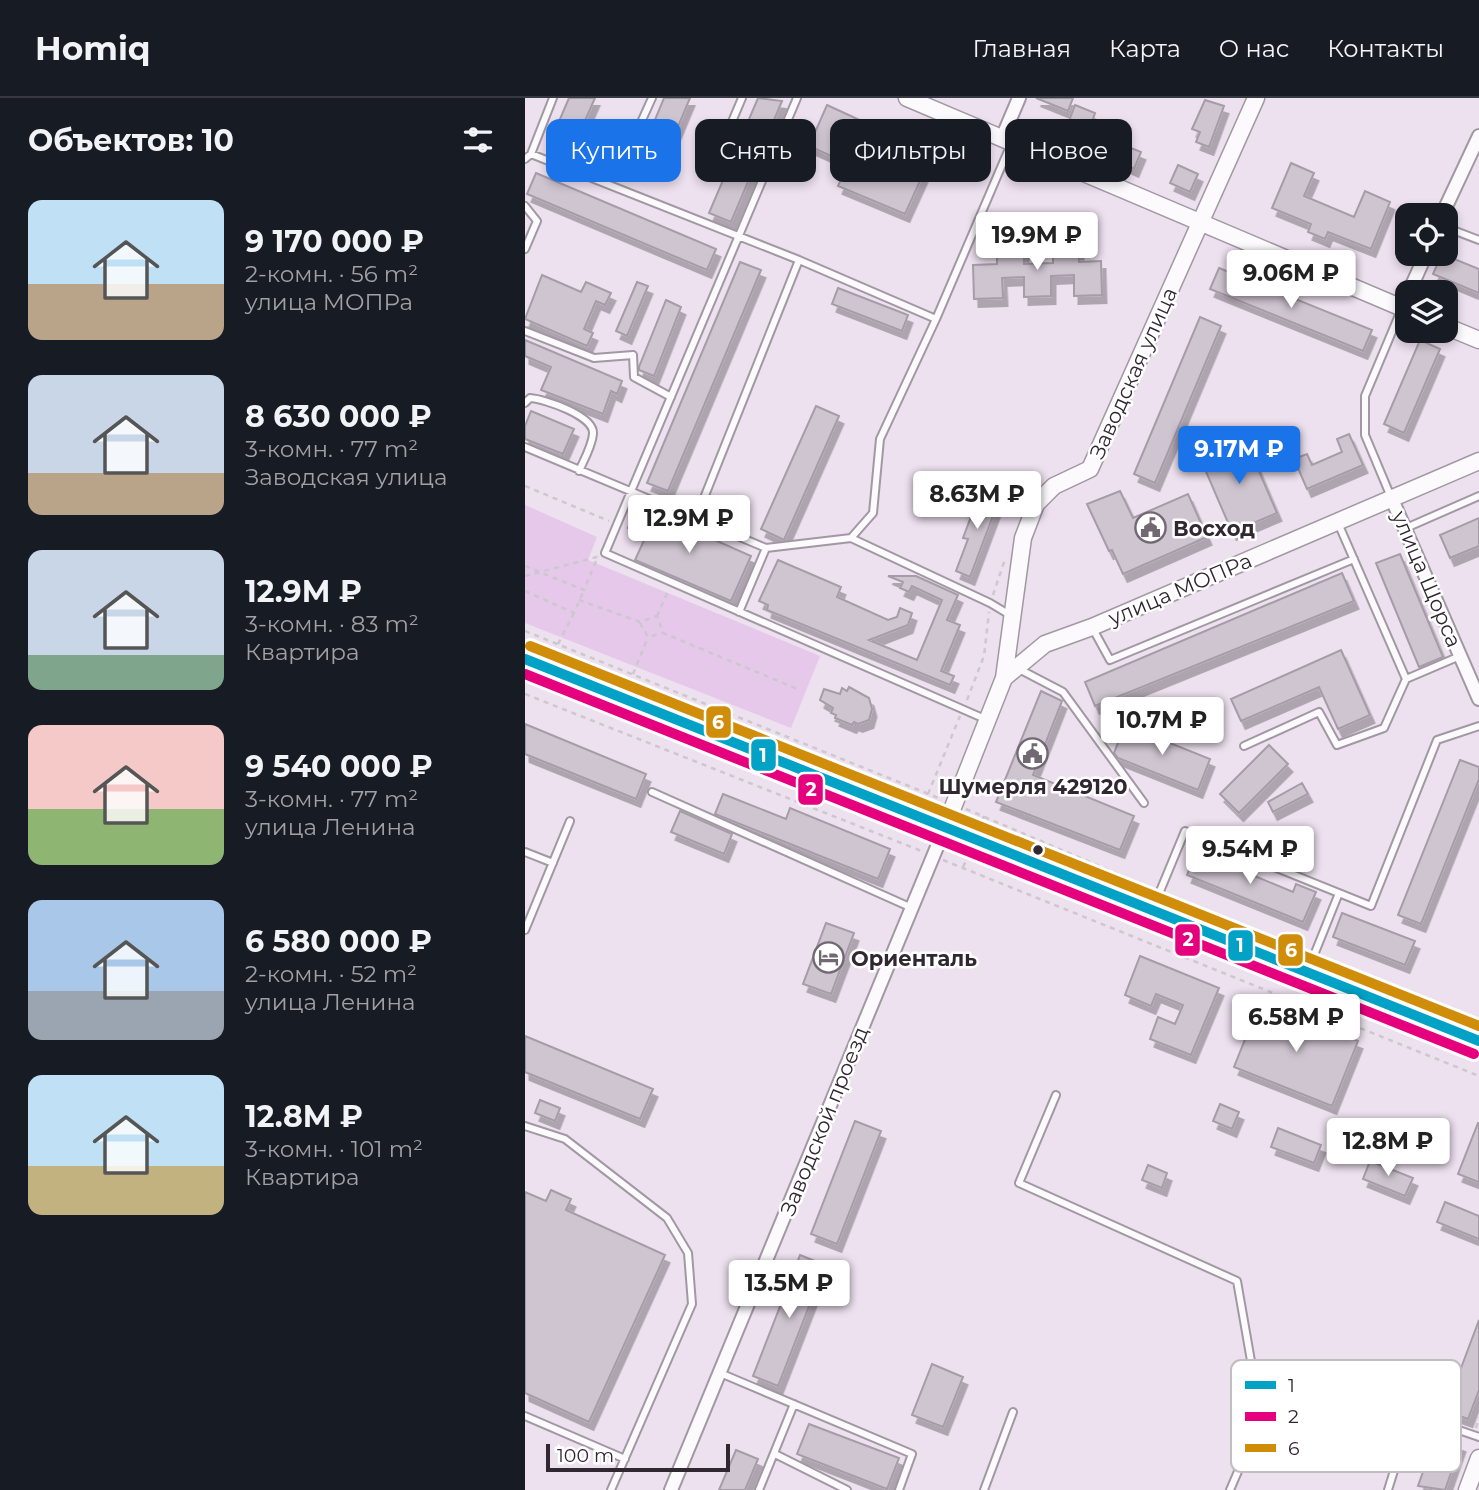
<!DOCTYPE html>
<html lang="ru">
<head>
<meta charset="utf-8">
<style>
  :root { --surface:#171b24; --page:#20242c; --text:#f1f3f6; --muted:#9ea1a6; --line:#363941; --accent:#1a73e8 }
  body { margin:0; font-family:Montserrat,sans-serif; background:var(--page); color:var(--text); height:100vh; display:flex; flex-direction:column; font-size:26px; white-space:nowrap }
  * { box-sizing:border-box; margin:0 }
  p { font-size:23px; color:var(--muted) }
  .icon { flex:none; width:38px; height:38px; fill:none; stroke:currentColor; stroke-width:2; stroke-linecap:round; stroke-linejoin:round }
  .map { position:relative; flex:1; overflow:hidden }
  .drawer { display:flex; flex-direction:column; background:var(--surface); width:525px }
  .drawer>* { flex:none }
  .top-card { position:absolute; left:21px; top:21px; width:665px; height:63px; display:flex; gap:14px }
  .tools { position:absolute; left:870px; top:105px; display:grid; gap:14px }
  .tools a { display:grid; place-items:center; width:63px; height:63px; border-radius:14px; background:var(--surface); box-shadow:0 4px 10px #0003; font-size:35px }
  .scale { position:absolute; left:21px; bottom:18px; width:184px; box-sizing:border-box; padding-left:7px; border:4px solid #302731; border-top:0; font-size:19px; line-height:24px; white-space:nowrap; color:#302731; -webkit-text-stroke:5px #fff; paint-order:stroke }
  .price { position:absolute; translate:-50% -60px; padding:0 16px; border-radius:7px; background:#fff; color:#222; font-size:23px; line-height:46px; filter:drop-shadow(0 2px 4px #0008) }
  .price::after { content:''; position:absolute; left:50%; top:42px; width:21px; height:16px; margin-left:-10px; background:inherit; clip-path:polygon(0 0,100% 0,50% 100%) }
  .price.on { background:var(--accent); color:#fff }
  ul { padding:0; list-style:none }
  li { display:flex; align-items:center; gap:21px; height:175px; padding:0 28px }
  li span { display:grid; place-items:center; flex:none; width:196px; height:140px; border-radius:14px; color:#555 }
  li>.icon { margin-inline-start:auto }
  span .icon { width:84px; height:84px; fill:#fffc; stroke-width:1 }
  li b { font-size:30px }
  h2 { display:flex; justify-content:space-between; align-items:center; height:84px; padding:0 28px; font-size:30px }
  .pill { padding:0 24px; border-radius:14px; background:var(--surface); box-shadow:0 4px 10px #0003; font-size:24px; line-height:63px }
  .pill.on { background:var(--accent); color:#fff }
  header { display:flex; align-items:center; gap:42px; box-sizing:border-box; height:98px; padding:0 35px; background:var(--surface); border-bottom:2px solid var(--line) }
  header strong { font-size:33px }
  nav { display:flex; gap:38px; margin-inline-start:auto; font-size:24px }
  main { display:flex; flex:1; min-height:0 }
  .map>svg:first-child { display:block }
  .green { fill:#e5c8ea }
  .building { fill:#cfc5d1; stroke:#a69ca8; stroke-width:2; filter:url(#shadow) }
  .lines { fill:none; stroke-linecap:round; stroke-linejoin:round }
  .service-casing { stroke:#a298a4; stroke-width:10 }
  .minor-casing { stroke:#a298a4; stroke-width:16 }
  .tertiary-casing { stroke:#a298a4; stroke-width:19 }
  .secondary-casing { stroke:#a298a4; stroke-width:21 }
  .path { stroke:#ccc8cd; stroke-width:2.5; stroke-dasharray:5 5; stroke-linecap:butt }
  .service { stroke:#fcfafd; stroke-width:6 }
  .minor { stroke:#fcfafd; stroke-width:12 }
  .tertiary { stroke:#fcfafd; stroke-width:16 }
  .secondary { stroke:#fcfafd; stroke-width:18 }
  .bus-1-casing { stroke:#fff; stroke-width:16 }
  .bus-2-casing { stroke:#fff; stroke-width:16 }
  .bus-3-casing { stroke:#fff; stroke-width:16 }
  .bus-1 { stroke:#02a2c6; stroke-width:10 }
  .bus-2 { stroke:#e5007d; stroke-width:10 }
  .bus-3 { stroke:#cf8d0a; stroke-width:10 }
  .bus-dot { fill:#302731; stroke:#fff; stroke-width:2.5 }
  .labels { text-anchor:middle; dominant-baseline:central; stroke-width:5; stroke-linejoin:round; paint-order:stroke }
  .street-label { font-size:21px; fill:#302731; stroke:#fff }
  .poi-label { font-size:21px; font-weight:bold; fill:#302731; stroke:#fff; text-anchor:start }
  .key { fill:#fff; stroke:#c1bec1; stroke-width:2 }
  .key-label { font-size:19px; fill:#302731 }
  .line-badge { stroke:#fff; stroke-width:2.5 }
  .badge-label { font-size:19px; text-anchor:middle; font-weight:bold; fill:#fff }
</style>
</head>
<body>
<header>
<strong>Homiq</strong>
<nav><a>Главная</a><a>Карта</a><a>О нас</a><a>Контакты</a></nav>
</header>
<main>
<section class="drawer">
<h2>Объектов: 10<svg class="icon" aria-label="filters" viewBox="0 0 24 24"><path d="M4 7h16M4 17h16"/><circle cx="9" cy="7" r="2"/><circle cx="15" cy="17" r="2"/></svg></h2>
<ul>
<li><span style="background:linear-gradient(#bfe0f5 60%,#b9a48a 0)"><svg class="icon" aria-label="home" viewBox="0 0 24 24"><path d="M3 11l9-7 9 7M6 9v11h12V9"/></svg></span><div><b>9 170 000 ₽</b><p>2-комн. · 56 m²</p><p>улица МОПРа</p></div></li>
<li><span style="background:linear-gradient(#c9d6e8 70%,#b9a48a 0)"><svg class="icon" aria-label="home" viewBox="0 0 24 24"><path d="M3 11l9-7 9 7M6 9v11h12V9"/></svg></span><div><b>8 630 000 ₽</b><p>3-комн. · 77 m²</p><p>Заводская улица</p></div></li>
<li><span style="background:linear-gradient(#c9d6e8 75%,#7fa58c 0)"><svg class="icon" aria-label="home" viewBox="0 0 24 24"><path d="M3 11l9-7 9 7M6 9v11h12V9"/></svg></span><div><b>12.9M ₽</b><p>3-комн. · 83 m²</p><p>Квартира</p></div></li>
<li><span style="background:linear-gradient(#f6c9c9 60%,#8fb573 0)"><svg class="icon" aria-label="home" viewBox="0 0 24 24"><path d="M3 11l9-7 9 7M6 9v11h12V9"/></svg></span><div><b>9 540 000 ₽</b><p>3-комн. · 77 m²</p><p>улица Ленина</p></div></li>
<li><span style="background:linear-gradient(#a9c7e8 65%,#9aa5b1 0)"><svg class="icon" aria-label="home" viewBox="0 0 24 24"><path d="M3 11l9-7 9 7M6 9v11h12V9"/></svg></span><div><b>6 580 000 ₽</b><p>2-комн. · 52 m²</p><p>улица Ленина</p></div></li>
<li><span style="background:linear-gradient(#bfe0f5 65%,#c2b280 0)"><svg class="icon" aria-label="home" viewBox="0 0 24 24"><path d="M3 11l9-7 9 7M6 9v11h12V9"/></svg></span><div><b>12.8M ₽</b><p>3-комн. · 101 m²</p><p>Квартира</p></div></li>
</ul>
</section>
<div class="map">
<svg width="954" height="1392" viewBox="0 0 954 1392">
  <defs>
    <filter id="shadow"><feDropShadow dx="4.5" dy="8" stdDeviation="0" flood-color="#0004"/></filter>
  </defs>
  <rect width="100%" height="100%" fill="#ede0ef"/>
  <path class="green" d="M0,407L72,439L63,462L295,558L266,630L0,525Z"/>
  <path class="building" d="M44,0H70L44,59L23,49Z
    M139,0H165L137,67L115,58Z
    M233,0L257,3L206,124L184,115Z
    M511,0H548L543,13Z
    M680,2L699,8L684,49L671,44L675,34L667,31Z
    M302,7L365,36L358,53L400,72L380,116L313,88L330,49L313,42L306,58L284,48Z
    M550,7L570,15L567,24L581,29L579,34L603,43L601,48L616,54L609,71L552,44L555,36L541,31Z
    M766,65L789,75L779,98L829,119L840,93L865,104L846,151L803,134L800,141L783,134L786,126L747,110Z
    M653,67L673,76L665,94L645,85Z
    M11,75L191,151L182,172L2,96Z
    M499,143V166L528,165V144L554,143V164L576,163L577,197L549,198V177L526,178V198L499,199V179L477,180L478,200L449,201L448,167L472,166V144Z
    M917,156L954,171V195L908,176Z
    M215,164L236,172L143,393L122,385Z
    M694,170L847,232L838,253L685,191Z
    M17,177L56,194L61,184L86,195L80,207L71,203L59,231L68,235L62,248L0,221Z
    M112,184L123,188L102,238L91,233Z
    M313,190L383,217L377,233L307,206Z
    M141,202L156,209L129,278L114,272V269Z
    M675,219L696,228L630,385L609,376Z
    M0,242L97,283L92,296L86,293L78,316L16,292L26,269L0,258Z
    M895,242L915,251L879,335L859,326Z
    M291,308L314,318L259,442L236,431Z
    M6,313L49,331L38,356L0,341V328Z
    M824,336L838,367L782,391L769,361L782,356L787,367L817,354L812,341Z
    M721,343L752,415L707,434L676,362Z
    M456,392L475,399L445,479L431,473L443,441L438,440Z
    M595,393L608,420L663,396L682,439L598,476L587,452L584,453L562,406Z
    M113,408L226,458L206,503L110,462L121,438L103,430Z
    M954,420V448L925,460L915,437Z
    M875,456L918,559L894,569L851,465Z
    M253,462L316,489L312,499L363,522L372,519L375,510L387,515L383,527L344,542L392,562L417,502L387,488L384,494L375,490L378,484L363,478H391L433,497L422,522L435,527L416,573L429,578L425,587L242,512L243,507L234,503Z
    M817,475L829,503L570,608L560,584Z
    M816,552L845,617L813,631L794,589L716,623L706,601Z
    M324,589L344,600L347,611L344,622L333,626L329,624L327,627L310,620L311,617L306,615L308,610L295,602L299,591L315,596L317,590L322,593Z
    M516,593L537,603L508,677L609,718L595,752L471,704Z
    M0,626L121,676L111,701L0,656Z
    M600,627L685,661L673,692L593,660L589,655Z
    M744,647L763,666L714,715L695,696Z
    M935,662L954,669V681L896,826L873,817Z
    M777,685L783,696L748,714L743,704Z
    M198,696L261,721L265,710L365,751L353,781L190,716Z
    M155,713L207,736L199,756L146,734Z
    M675,747L694,755L691,762L768,794L771,786L791,794L778,824L662,777Z
    M817,815L890,843L880,867L808,839Z
    M301,825L329,835L306,896L278,886Z
    M615,858L694,890L666,957L625,941L633,919L650,926L658,907L631,896L626,908L600,897Z
    M735,904L833,943L807,1008L709,969Z
    M0,938L128,991L115,1021L0,974Z
    M15,1002L35,1010L30,1023L10,1015Z
    M695,1006L714,1014L707,1031L688,1023Z
    M330,1023L356,1033L312,1146L286,1136Z
    M953,1025H954V1084L933,1076Z
    M753,1030L796,1047L789,1065L746,1049Z
    M845,1063L888,1080L880,1098L838,1081Z
    M623,1067L642,1075L637,1090L617,1082Z
    M26,1092L46,1101L41,1112L140,1157L64,1324L0,1295V1094L21,1103Z
    M920,1104L954,1118V1141L912,1124Z
    M275,1157L300,1167L253,1288L228,1278Z
    M954,1222V1292L943,1321L920,1313Z
    M407,1266L438,1279L418,1329L387,1317Z
    M284,1326L374,1360L362,1391L272,1356Z
    M911,1337L936,1346L920,1392L893,1388Z
    M211,1352L233,1361L220,1392H194Z"/>
  <g class="lines">
    <defs>
      <path id="service" d="M272,0L80,455L460,621
        M108,42L127,0
        M6,56L274,162
        M0,61L6,56L28,0
        M186,73L217,0
        M0,108L12,123L0,151
        M920,129L954,142
        M411,221L486,46
        M0,233L69,260L108,257L109,279L146,299
        M0,305L5,300C20,301 70,318 68,336C67,348 59,362 54,373
        M0,349L241,450L214,514
        M866,399L840,337V298L877,210
        M171,420L274,162L411,221L355,341L348,415L326,440
        M813,425L881,581L935,558
        M881,430L954,398
        M241,450L326,440L465,505L485,517
        M568,531L585,562L829,461
        M494,571L538,594L619,705
        M719,648L794,614L812,647L859,630L881,581
        M127,694L387,810
        M0,754L28,765
        M628,810L660,733L846,808L912,642L954,628
        M0,832L45,723
        M783,872L814,795
        M531,997L494,1085L712,1183L736,1320L705,1392
        M0,1028L40,1041L142,1120L163,1155L167,1206L86,1392
        M195,1275L387,1356L374,1392
        M0,1318L100,1361
        M250,1356L322,1392
        M234,1392L269,1306
        M459,1392L488,1314
        M863,1392L876,1350L896,1319L954,1339"/>
      <path id="minor" d="M477,40L494,0
        M917,117L954,38
        M884,194L901,156
        M866,399L954,601
        M146,1392L419,732"/>
      <path id="tertiary" d="M382,0L882,212
        M920,228L954,242
        M479,580L520,546L567,529L954,363
        M419,732L479,580L498,440L511,406L529,388L565,371L731,0
        M942,1392L954,1360"/>
      <path id="secondary" d="M0,561L449,744L592,797L954,943"/>
    </defs>
    <use href="#service" class="service-casing"/>
    <use href="#minor" class="minor-casing"/>
    <use href="#tertiary" class="tertiary-casing"/>
    <use href="#secondary" class="secondary-casing"/>
    <path class="path" d="M0,388L84,423
      M0,468L59,492L73,458
      M0,478L72,459
      M0,493L49,515L59,492
      M468,497L480,461
      M54,502L115,524L132,518L138,535L275,592
      M132,518L143,493
      M115,525L123,539L138,535
      M0,533L416,701
      M33,546L49,515
      M108,576L123,539
      M0,596L399,754
      M442,602L459,558L464,514
      M403,696L435,618
      M441,711L628,791
      M454,730L459,718
      M418,762L954,978
      M438,769L444,756
      M644,798L724,833
      M946,925L954,919
      M951,1330L954,1319"/>
    <use href="#service" class="service"/>
    <use href="#minor" class="minor"/>
    <use href="#tertiary" class="tertiary"/>
    <use href="#secondary" class="secondary"/>
    <defs>
      <path id="bus-1" d="M0,561C317,690 636,815 954,943"/>
      <path id="bus-2" d="M0,576C316,705 633,829 949,956"/>
      <path id="bus-3" d="M5,548C321,677 638,800 954,928"/>
    </defs>
    <use href="#bus-1" class="bus-1-casing"/>
    <use href="#bus-2" class="bus-2-casing"/>
    <use href="#bus-3" class="bus-3-casing"/>
    <use href="#bus-1" class="bus-1"/>
    <use href="#bus-2" class="bus-2"/>
    <use href="#bus-3" class="bus-3"/>
  </g>
  <defs>
    <symbol id="civic-ring" viewBox="-11 -11 22 22"><circle r="9.5" fill="#fff" stroke="#726874" stroke-width="1.5"/><path d="M-.6-6.5H3V-4.5H.6V-3L4-1V1h2V6H-6V1h2V-1L-.6-3ZM-1.2 2.5V6h2.4V2.5Z" fill="#726874"/></symbol>
    <symbol id="hotel-ring" viewBox="-11 -11 22 22"><circle r="9.5" fill="#fff" stroke="#726874" stroke-width="1.5"/><path d="M-6-4.5h1.5V1H6V5H4.5V3h-9V5H-6ZM-4 0a1.8 1.8 0 1 1 3.6 0ZM.5 0V-2.5h3Q6-2.5 6 0Z" fill="#726874"/></symbol>
  </defs>
  <g fill-rule="evenodd">
    <use href="#civic-ring" x="608" y="412" width="35" height="35"/>
    <use href="#civic-ring" x="490" y="638" width="35" height="35"/>
    <use href="#hotel-ring" x="286" y="842" width="35" height="35"/>
  </g>
  <circle class="bus-dot" cx="513" cy="752" r="6"/>
  <g class="labels">
    <g class="street-label">
      <text transform="translate(608 275) rotate(-66)">Заводская улица</text>
      <text transform="translate(902 481) rotate(67)">улица Щорса</text>
      <text transform="translate(655 491) rotate(-23)">улица МОПРа</text>
      <text transform="translate(299 1023) rotate(-68)">Заводской проезд</text>
    </g>
    <g class="poi-label">
      <text x="648" y="430">Восход</text>
      <text x="508" y="688" text-anchor="middle">Шумерля 429120</text>
      <text x="326" y="860">Ориенталь</text>
    </g>
  </g>
  <rect x="706" y="1262" width="230" height="112" rx="10" class="key"/>
  <rect x="720" y="1283" width="31" height="8" fill="#02a2c6"/>
  <rect x="720" y="1314" width="31" height="9" fill="#e5007d"/>
  <rect x="720" y="1346" width="31" height="8" fill="#cf8d0a"/>
  <g class="key-label">
    <text x="763" y="1294">1</text>
    <text x="763" y="1325">2</text>
    <text x="763" y="1357">6</text>
  </g>
  <g class="line-badge">
    <rect x="180" y="607" width="27" height="34" rx="7" fill="#cf8d0a"/>
    <rect x="225" y="640" width="27" height="34" rx="7" fill="#02a2c6"/>
    <rect x="272" y="675" width="27" height="33" rx="7" fill="#e5007d"/>
    <rect x="649" y="825" width="27" height="34" rx="7" fill="#e5007d"/>
    <rect x="702" y="831" width="27" height="33" rx="7" fill="#02a2c6"/>
    <rect x="752" y="835" width="27" height="34" rx="7" fill="#cf8d0a"/>
  </g>
  <g class="badge-label">
    <text x="193" y="631">6</text>
    <text x="238" y="664">1</text>
    <text x="286" y="698">2</text>
    <text x="663" y="848">2</text>
    <text x="715" y="854">1</text>
    <text x="766" y="859">6</text>
  </g>
</svg>
<div class="tools">
<a><svg class="icon" aria-label="locate" viewBox="0 0 24 24"><circle cx="12" cy="12" r="6"/><path d="M12 2v4M12 18v4M2 12h4M18 12h4"/></svg></a>
<a><svg class="icon" aria-label="layers" viewBox="0 0 24 24"><path d="M12 4l9 5-9 5-9-5zM3 14l9 5 9-5"/></svg></a>
</div>
<div class="scale">100 m</div>
<b class="price" style="left:512px;top:174px">19.9M ₽</b>
<b class="price" style="left:766px;top:212px">9.06M ₽</b>
<b class="price on" style="left:714px;top:388px">9.17M ₽</b>
<b class="price" style="left:452px;top:433px">8.63M ₽</b>
<b class="price" style="left:164px;top:457px">12.9M ₽</b>
<b class="price" style="left:637px;top:659px">10.7M ₽</b>
<b class="price" style="left:725px;top:788px">9.54M ₽</b>
<b class="price" style="left:771px;top:956px">6.58M ₽</b>
<b class="price" style="left:863px;top:1080px">12.8M ₽</b>
<b class="price" style="left:264px;top:1222px">13.5M ₽</b>
<div class="top-card">
<a class="pill on">Купить</a>
<a class="pill">Снять</a>
<a class="pill">Фильтры</a>
<a class="pill">Новое</a>
</div>
</div>
</main>
</body>
</html>
